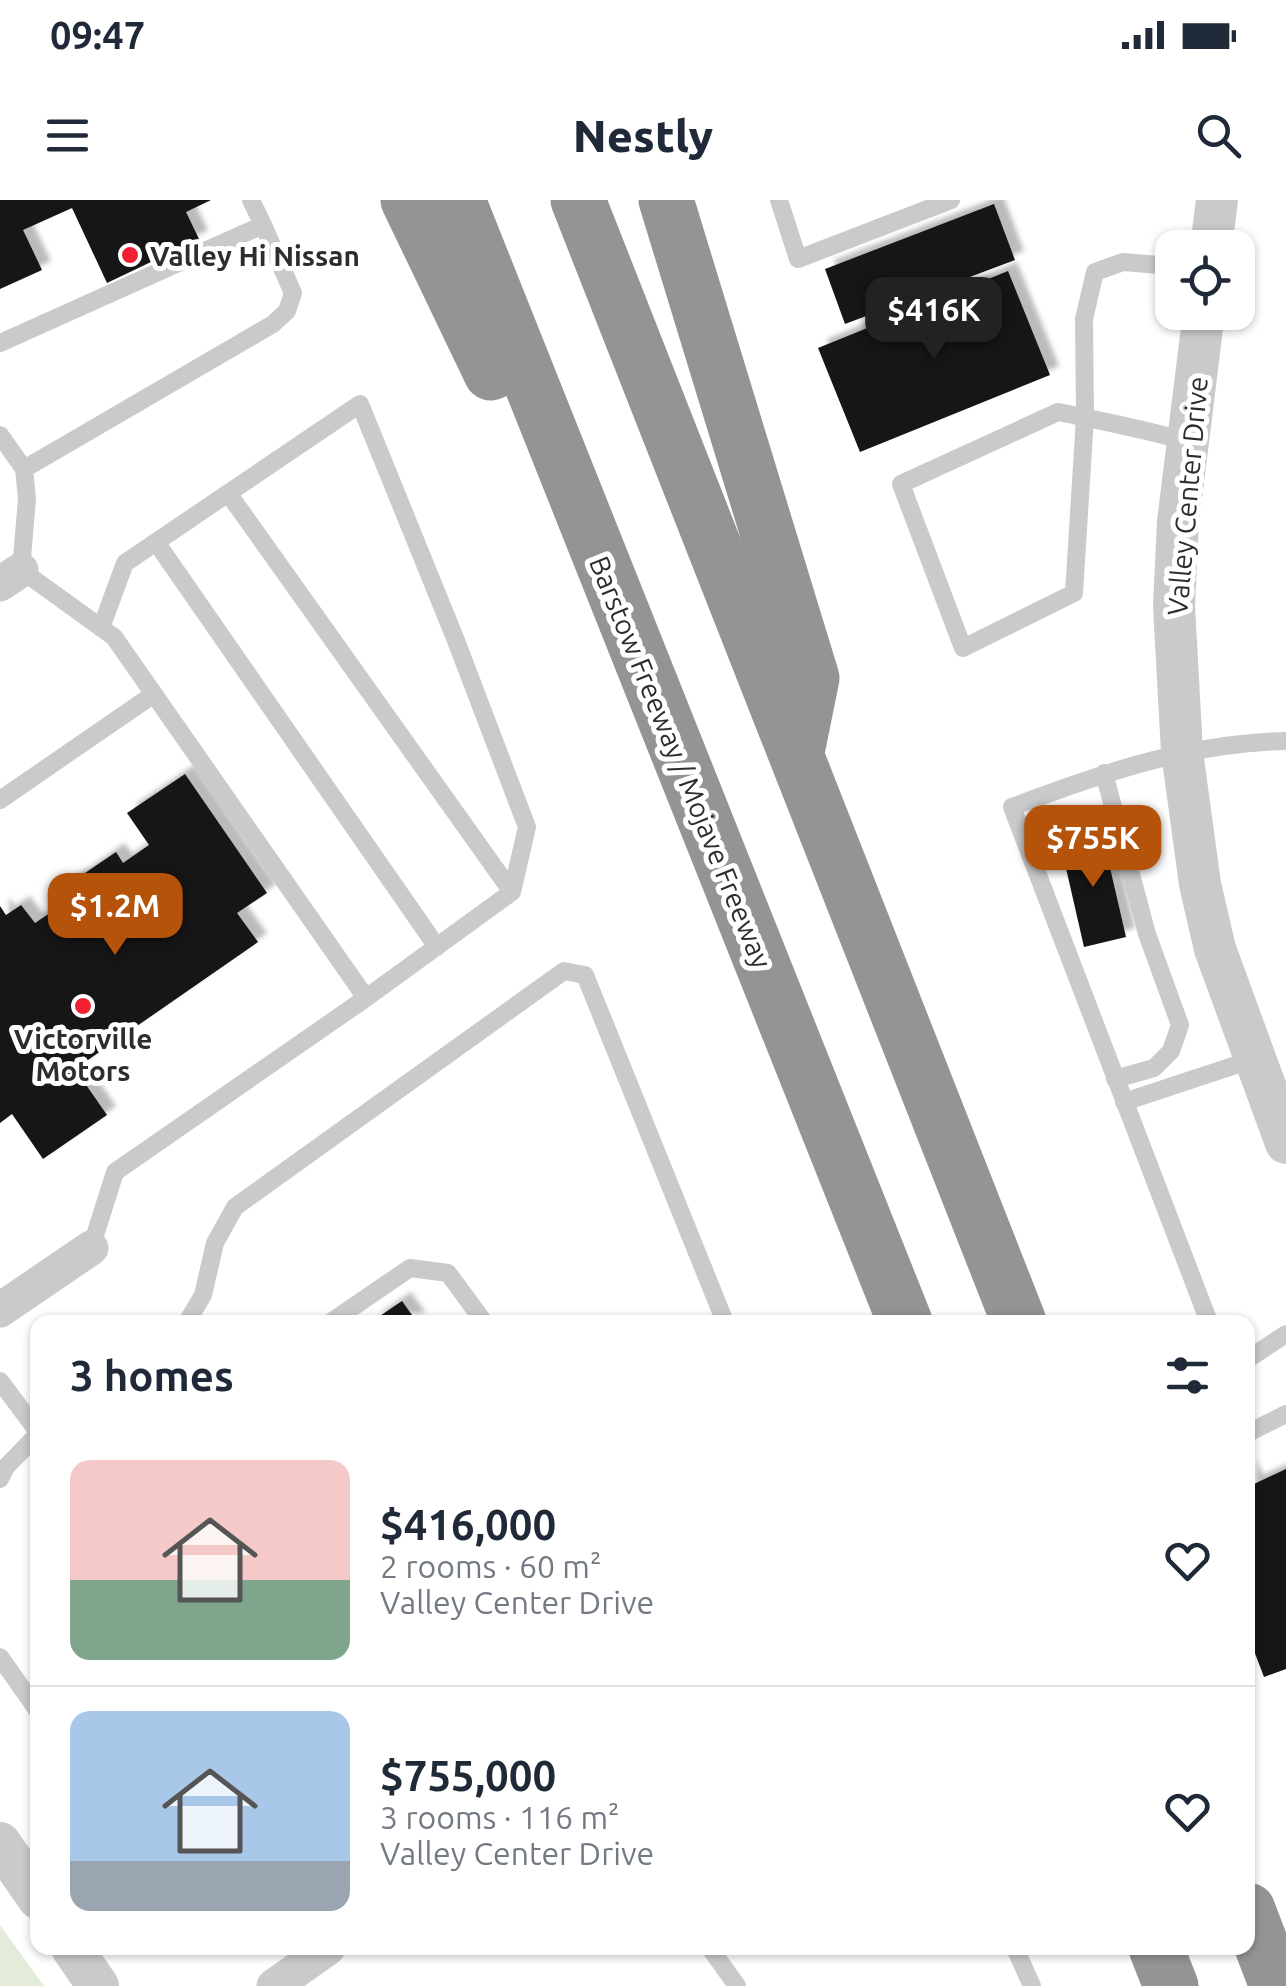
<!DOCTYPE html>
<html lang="en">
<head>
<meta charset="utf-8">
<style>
  :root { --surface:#fff; --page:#f2f2f3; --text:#1f2937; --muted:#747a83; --line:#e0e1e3; --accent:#b45309 }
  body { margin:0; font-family:Ubuntu,sans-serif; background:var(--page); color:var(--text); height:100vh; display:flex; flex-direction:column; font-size:38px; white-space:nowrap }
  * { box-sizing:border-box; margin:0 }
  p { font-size:32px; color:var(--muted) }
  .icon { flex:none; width:55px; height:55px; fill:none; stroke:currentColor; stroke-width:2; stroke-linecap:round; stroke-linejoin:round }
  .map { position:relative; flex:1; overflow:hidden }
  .drawer { position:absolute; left:30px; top:1115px; width:1225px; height:640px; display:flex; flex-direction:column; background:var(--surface); border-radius:20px; box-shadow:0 2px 8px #0004 }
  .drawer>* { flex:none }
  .controls { position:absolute; left:1155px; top:30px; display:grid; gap:20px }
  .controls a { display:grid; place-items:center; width:100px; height:100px; border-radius:20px; background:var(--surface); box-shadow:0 2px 8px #0004; font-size:50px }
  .price { position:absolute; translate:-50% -85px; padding:0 22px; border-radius:20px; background:var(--accent); color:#fff; font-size:32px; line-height:65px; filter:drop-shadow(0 2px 5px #0008) }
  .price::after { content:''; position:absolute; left:50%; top:60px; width:30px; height:22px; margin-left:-15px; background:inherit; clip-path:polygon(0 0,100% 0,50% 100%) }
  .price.selected { background:#222; color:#fff }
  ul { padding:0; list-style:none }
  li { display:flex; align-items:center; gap:30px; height:250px; padding:0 40px }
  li+li { border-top:2px solid var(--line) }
  li span { display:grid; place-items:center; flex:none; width:280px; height:200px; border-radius:20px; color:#555 }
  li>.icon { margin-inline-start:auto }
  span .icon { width:120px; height:120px; fill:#fffc; stroke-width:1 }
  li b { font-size:42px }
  h2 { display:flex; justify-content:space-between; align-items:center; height:120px; padding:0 40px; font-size:42px }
  .status { display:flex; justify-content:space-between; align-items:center; height:70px; padding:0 50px; background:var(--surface); direction:ltr }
  .status svg { height:28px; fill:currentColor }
  header { display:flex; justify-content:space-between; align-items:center; height:130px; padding:0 40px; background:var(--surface); font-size:45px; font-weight:800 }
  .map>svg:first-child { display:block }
  .green { fill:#e3ecd9 }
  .building { fill:#141414; filter:url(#shadow) }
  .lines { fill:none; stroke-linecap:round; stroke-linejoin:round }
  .service { stroke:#cacaca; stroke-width:18 }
  .minor { stroke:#cacaca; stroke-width:35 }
  .tertiary { stroke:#cacaca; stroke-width:42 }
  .motorway { stroke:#949494; stroke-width:55 }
  .poi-dot { fill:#f22033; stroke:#fff; stroke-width:4 }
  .labels { text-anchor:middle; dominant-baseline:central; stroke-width:10; stroke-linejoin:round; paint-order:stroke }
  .poi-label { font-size:28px; font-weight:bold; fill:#2d2d2d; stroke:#fff; text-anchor:start }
  .street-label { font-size:28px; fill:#2d2d2d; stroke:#fff }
</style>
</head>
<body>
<div class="status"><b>09:47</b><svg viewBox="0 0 49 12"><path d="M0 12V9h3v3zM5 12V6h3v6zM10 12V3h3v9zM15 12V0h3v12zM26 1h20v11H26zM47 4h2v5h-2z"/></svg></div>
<header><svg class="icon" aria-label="menu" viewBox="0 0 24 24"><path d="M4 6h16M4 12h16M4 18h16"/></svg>Nestly<svg class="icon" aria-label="search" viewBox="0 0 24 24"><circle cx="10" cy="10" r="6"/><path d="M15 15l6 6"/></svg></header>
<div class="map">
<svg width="1286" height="1786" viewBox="0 0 1286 1786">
  <defs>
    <filter id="shadow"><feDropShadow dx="9" dy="-9" stdDeviation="2.5" flood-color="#0004"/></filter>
  </defs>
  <rect width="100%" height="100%" fill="#fff"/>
  <path class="green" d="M0,1725L44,1786H0Z"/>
  <path class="building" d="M0,0H211L186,12L199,39L107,83L72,8L23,30L42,70L0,89Z
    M994,4L1015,60L845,124L825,69Z
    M1008,71L1050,175L860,252L818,148Z
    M185,574L267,693L237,713L258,742L75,869L107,915L43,959L12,914L0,923V706L6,715L21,705L35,723L65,703L57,692L116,652L123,663L149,645L127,613Z
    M1102,633L1126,737L1084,747L1060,642Z
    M402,1101L417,1122H371Z
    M1248,1268L1254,1284L1286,1269V1469L1264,1477L1248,1435Z"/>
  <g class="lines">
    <path class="service" d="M779,0L798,59L951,0
      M1172,66L1123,62L1095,72L1084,119L1085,217L1074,393L963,448L901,284L1058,212C1102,221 1145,229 1189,242
      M0,143L263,25L251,0
      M0,235L24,269L27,299L21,370L114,437L366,798L115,972L91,1048
      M24,269L273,124L287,111L293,93L263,25
      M228,293L512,692
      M156,342L437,747
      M101,428L125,363L360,204L455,438L527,627L512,692L366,798
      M1104,573L1147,734L1180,825L1171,851L1154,868L1115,879
      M0,600L154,494
      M1124,902L1254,859
      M187,1122L203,1095L215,1043L235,1007L564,771L585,775L725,1122
      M331,1122L410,1068L448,1073L484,1122
      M1209,1122L1012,607C1102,573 1189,543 1286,541
      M1248,1159L1286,1134
      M0,1181L38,1232
      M1248,1233L1286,1214
      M0,1279L6,1267L38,1234
      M0,1457L38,1511
      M710,1748L737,1786
      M1015,1748L1032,1786"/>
    <path class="minor" d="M0,384L21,370
      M0,1110L91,1048
      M274,1786L328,1748"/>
    <path class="tertiary" d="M1211,48L1217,0
      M1204,112L1178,322L1174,406L1182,552L1200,684L1215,749L1286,943
      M0,1643L38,1698
      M72,1748L98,1786"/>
    <path class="motorway" d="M408,0L491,173
      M458,0L905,1122
      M578,0L1019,1122
      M666,0L812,478L797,552
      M1248,1710L1277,1786
      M1156,1748L1171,1786"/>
  </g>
  <g class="poi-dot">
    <circle cx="130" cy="55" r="10"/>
    <circle cx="83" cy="806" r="10"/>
  </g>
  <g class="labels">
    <g class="poi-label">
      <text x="150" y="55">Valley Hi Nissan</text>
      <text x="83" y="838" text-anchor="middle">Victorville<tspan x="83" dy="32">Motors</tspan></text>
    </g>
    <g class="street-label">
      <text transform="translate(1187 296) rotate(-85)">Valley Center Drive</text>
      <text transform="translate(681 562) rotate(68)">Barstow Freeway / Mojave Freeway</text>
    </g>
  </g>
</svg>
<div class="controls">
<a><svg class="icon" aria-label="locate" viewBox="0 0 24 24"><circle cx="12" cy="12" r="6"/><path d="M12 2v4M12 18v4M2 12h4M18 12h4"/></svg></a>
</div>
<b class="price selected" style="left:934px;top:162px">$416K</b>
<b class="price" style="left:1093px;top:690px">$755K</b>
<b class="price" style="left:115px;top:758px">$1.2M</b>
<section class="drawer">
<h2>3 homes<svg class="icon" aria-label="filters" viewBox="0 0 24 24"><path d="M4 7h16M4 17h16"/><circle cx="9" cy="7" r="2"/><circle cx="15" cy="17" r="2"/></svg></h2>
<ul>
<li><span style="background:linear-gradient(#f6c9c9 60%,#7fa58c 0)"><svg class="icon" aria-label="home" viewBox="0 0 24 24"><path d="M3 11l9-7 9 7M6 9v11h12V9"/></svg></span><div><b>$416,000</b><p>2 rooms · 60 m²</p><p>Valley Center Drive</p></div><svg class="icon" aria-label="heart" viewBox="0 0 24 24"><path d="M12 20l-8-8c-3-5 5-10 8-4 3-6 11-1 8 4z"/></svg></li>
<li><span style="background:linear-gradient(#a9c7e8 75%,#9aa5b1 0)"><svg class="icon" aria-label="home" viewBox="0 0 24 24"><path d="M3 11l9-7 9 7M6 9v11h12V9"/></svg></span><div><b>$755,000</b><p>3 rooms · 116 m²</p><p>Valley Center Drive</p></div><svg class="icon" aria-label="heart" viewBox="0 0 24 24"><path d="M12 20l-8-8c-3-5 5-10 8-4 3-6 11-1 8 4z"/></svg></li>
</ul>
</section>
</div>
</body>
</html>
